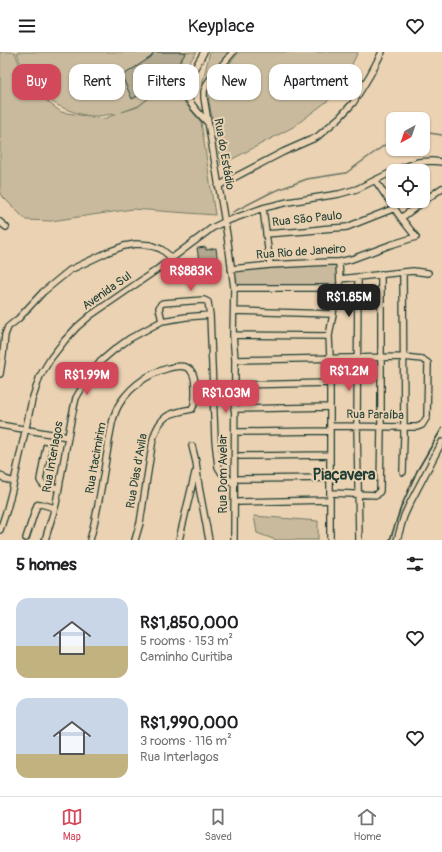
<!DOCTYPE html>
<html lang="en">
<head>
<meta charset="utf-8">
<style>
  :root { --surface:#fff; --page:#f2f2f2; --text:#202124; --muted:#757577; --line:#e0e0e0; --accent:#d1495b }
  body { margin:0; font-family:Pangolin,sans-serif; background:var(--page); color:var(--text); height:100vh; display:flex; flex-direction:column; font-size:15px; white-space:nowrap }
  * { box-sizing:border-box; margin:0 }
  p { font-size:13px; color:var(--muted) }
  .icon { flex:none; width:22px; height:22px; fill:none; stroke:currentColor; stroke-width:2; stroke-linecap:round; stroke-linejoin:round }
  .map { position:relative; height:488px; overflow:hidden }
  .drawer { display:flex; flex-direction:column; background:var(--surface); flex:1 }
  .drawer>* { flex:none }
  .banner { position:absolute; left:12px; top:12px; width:418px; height:36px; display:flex; gap:8px }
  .needle { width:26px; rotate:220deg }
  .controls { position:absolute; left:386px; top:60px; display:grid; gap:8px }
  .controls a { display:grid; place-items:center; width:44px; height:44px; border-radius:8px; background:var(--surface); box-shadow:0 1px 3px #0004; font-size:20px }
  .price { position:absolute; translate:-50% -34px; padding:0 9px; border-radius:8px; background:var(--accent); color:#fff; font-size:13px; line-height:26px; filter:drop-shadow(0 1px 2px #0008) }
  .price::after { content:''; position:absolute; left:50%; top:24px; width:12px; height:9px; margin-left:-6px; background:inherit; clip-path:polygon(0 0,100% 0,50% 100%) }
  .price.active { background:#222; color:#fff }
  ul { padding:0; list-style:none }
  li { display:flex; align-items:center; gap:12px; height:100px; padding:0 16px }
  li span { display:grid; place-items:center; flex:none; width:112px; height:80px; border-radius:12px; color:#555 }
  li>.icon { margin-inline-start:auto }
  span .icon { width:48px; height:48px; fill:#fffc; stroke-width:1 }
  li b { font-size:17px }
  h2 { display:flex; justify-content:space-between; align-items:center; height:48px; padding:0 16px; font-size:17px }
  .pill { padding:0 14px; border-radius:12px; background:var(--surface); box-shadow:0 1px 3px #0004; font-size:14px; line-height:36px }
  .pill.active { background:var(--accent); color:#fff }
  header { display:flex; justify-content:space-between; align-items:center; height:52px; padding:0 16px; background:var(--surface); font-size:18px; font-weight:600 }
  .tabs { display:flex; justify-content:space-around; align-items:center; height:56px; border-top:1px solid var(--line); background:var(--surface); font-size:11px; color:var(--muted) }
  .tabs a { display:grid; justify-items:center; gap:2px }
  .tabs .active { color:var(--accent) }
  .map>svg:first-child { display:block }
  .green { fill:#c9ba9d; stroke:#747c68 }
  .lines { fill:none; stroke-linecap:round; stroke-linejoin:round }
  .stream { stroke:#687362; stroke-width:1.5 }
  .building { fill:#b2a88f; stroke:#1f3d34 }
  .minor-casing { stroke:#1f3d34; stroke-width:8 }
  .minor { stroke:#ead2b2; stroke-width:5.5 }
  .rail { stroke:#1f3d34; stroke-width:1.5 }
  .labels { text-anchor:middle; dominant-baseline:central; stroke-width:4; stroke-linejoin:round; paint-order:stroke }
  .street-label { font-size:12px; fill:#1f3d34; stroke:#ead2b2 }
  .district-label { font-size:16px; font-weight:bold; fill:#1f3d34; stroke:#ead2b2 }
</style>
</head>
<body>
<header><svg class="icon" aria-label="menu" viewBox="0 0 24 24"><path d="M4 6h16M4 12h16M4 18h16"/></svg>Keyplace<svg class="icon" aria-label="heart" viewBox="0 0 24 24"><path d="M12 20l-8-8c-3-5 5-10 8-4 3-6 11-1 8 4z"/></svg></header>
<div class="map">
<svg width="442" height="488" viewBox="0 0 442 488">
  <rect width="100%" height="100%" fill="#ead2b2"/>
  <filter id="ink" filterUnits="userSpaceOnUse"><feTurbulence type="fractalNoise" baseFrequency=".025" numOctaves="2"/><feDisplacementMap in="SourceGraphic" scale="8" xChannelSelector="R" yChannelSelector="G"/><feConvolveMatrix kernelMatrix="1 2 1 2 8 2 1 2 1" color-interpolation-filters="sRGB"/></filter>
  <g filter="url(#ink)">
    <path class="green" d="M0,0H15L26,33L61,60L104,67L116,62C108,62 99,65 91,64C68,61 42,48 29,28C23,20 20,10 17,0H197L188,12L155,41L138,54L122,60L138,55L168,31L201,70L215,163L133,157L51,169L26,168L0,142Z
      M210,0H230L201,36Z
      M239,0H358L338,41L293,75L221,113L207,39Z
      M337,212V233H236L234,219Z
      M254,464L318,469V488H276L257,481Z"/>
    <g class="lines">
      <path class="stream" d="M423,83L429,81L442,83
        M233,160L272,140L307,127L346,121L393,87"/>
    </g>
    <path class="building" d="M154,0H186L180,10L165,26L151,37L132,47L122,24L151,5Z
      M206,195V198L216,196L218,212L200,215L197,196Z"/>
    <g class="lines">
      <defs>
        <path id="minor" d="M204,0C200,8 184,32 185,39C187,50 200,62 207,70
          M233,0L208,30L204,39V46L227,183L234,236L233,283L235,308L234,488
          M218,134L283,100L317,85L340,65L353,51L370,23L382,0
          M263,156L270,213
          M401,166L442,136
          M0,170L6,175
          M266,182C285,180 303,180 322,177C330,176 339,176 347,175L395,156
          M231,217L270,213L329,210H339L352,207L390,193L416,185L401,166L375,128
          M358,225L357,374L359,488
          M340,227L413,219L428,221
          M234,236H326L332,237L336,238
          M336,238L340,232L339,210
          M234,259L333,262
          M162,269L159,256L161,252L163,251L204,248L208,250L210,263L215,388L218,415L221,420L234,432
          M233,283L329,284
          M235,308L404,305L422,307L428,311L427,365L422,373L417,375H404L330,374
          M0,322L3,303L5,283L8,275L18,267L43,240L70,218L108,200L124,194L136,192L150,193L155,195L161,197L172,206
          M234,333L330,331
          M234,357L330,355
          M0,373L68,385
          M239,380L330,379
          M192,394L196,410L199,435L209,488
          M46,395L40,428C43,436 51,435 59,436
          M240,404L330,403
          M403,420L404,383L403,220
          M0,423L5,427L14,430
          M239,427L330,426
          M330,441L377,443L380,439L381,374V222
          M239,450L330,448
          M0,478L7,457L14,430L32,348L40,324L51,306L65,288L77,275L91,263L155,219L212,176L224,170L263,156L288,150L339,142L357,137L394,119L418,110L432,109L442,110
          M26,486L37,453L41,452L55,456
          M45,488L56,452L71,368L76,346L86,329L101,309L114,298L129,287L162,269L186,265L210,263
          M90,488C98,460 102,430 107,401C110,385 111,365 120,351C126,342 135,333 144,327C153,321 180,309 189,317C195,321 195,330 195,336C195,344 196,351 192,357C169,361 160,363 153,387L140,471L135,488
          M179,488L195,421
          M330,488V306L329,284L333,262L336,238
          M397,488L404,464L409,453L442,390"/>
      </defs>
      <use href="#minor" class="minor-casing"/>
      <use href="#minor" class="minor"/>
      <path class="rail" d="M390,488L401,455L417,419L442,376"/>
    </g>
  </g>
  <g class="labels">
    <g class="street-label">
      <text transform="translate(224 102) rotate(80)">Rua do Estádio</text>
      <text transform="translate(307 167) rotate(-6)">Rua São Paulo</text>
      <text transform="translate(301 200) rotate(-4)">Rua Rio de Janeiro</text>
      <text transform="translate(107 239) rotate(-35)">Avenida Sul</text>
      <text transform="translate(375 363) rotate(1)">Rua Paraíba</text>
      <text transform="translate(53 405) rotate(-80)">Rua Interlagos</text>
      <text transform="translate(96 406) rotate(-80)">Rua Itacimirim</text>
      <text transform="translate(137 419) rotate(-80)">Rua Dias d'Avila</text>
      <text transform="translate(223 422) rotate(-90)">Rua Dom Avelar</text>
    </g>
    <g class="district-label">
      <text x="344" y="423">Piaçavera</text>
    </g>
  </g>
</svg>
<div class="controls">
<a><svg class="needle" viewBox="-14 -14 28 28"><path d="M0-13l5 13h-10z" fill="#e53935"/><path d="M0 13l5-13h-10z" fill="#757577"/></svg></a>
<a><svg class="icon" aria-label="locate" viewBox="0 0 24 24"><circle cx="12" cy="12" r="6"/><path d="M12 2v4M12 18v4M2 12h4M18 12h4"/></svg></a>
</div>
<b class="price" style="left:191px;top:240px">R$883K</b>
<b class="price active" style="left:349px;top:266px">R$1.85M</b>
<b class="price" style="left:349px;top:340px">R$1.2M</b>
<b class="price" style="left:87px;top:344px">R$1.99M</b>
<b class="price" style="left:226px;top:362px">R$1.03M</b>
<div class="banner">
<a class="pill active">Buy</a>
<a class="pill">Rent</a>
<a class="pill">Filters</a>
<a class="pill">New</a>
<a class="pill">Apartment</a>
</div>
</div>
<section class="drawer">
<h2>5 homes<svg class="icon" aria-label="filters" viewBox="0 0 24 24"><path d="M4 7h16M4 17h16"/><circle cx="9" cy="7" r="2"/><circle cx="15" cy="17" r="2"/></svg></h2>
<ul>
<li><span style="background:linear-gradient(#c9d6e8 60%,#c2b280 0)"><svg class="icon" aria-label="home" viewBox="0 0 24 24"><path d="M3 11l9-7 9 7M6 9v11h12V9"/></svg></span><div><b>R$1,850,000</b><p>5 rooms · 153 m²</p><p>Caminho Curitiba</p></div><svg class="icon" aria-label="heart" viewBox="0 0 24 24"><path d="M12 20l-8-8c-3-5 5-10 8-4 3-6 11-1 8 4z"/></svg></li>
<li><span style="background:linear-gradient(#c9d6e8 70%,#c2b280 0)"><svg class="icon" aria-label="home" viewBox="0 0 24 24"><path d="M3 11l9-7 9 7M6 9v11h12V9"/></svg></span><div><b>R$1,990,000</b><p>3 rooms · 116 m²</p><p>Rua Interlagos</p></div><svg class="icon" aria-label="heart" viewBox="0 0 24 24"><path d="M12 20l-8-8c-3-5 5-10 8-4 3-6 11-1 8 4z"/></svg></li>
</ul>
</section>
<nav class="tabs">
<a class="active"><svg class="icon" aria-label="map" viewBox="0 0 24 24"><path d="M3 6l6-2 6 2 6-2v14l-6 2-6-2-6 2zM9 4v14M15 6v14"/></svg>Map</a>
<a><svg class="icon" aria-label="saved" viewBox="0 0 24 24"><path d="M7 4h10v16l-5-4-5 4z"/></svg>Saved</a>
<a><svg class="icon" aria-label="home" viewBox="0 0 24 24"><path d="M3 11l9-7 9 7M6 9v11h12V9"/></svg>Home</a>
</nav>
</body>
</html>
